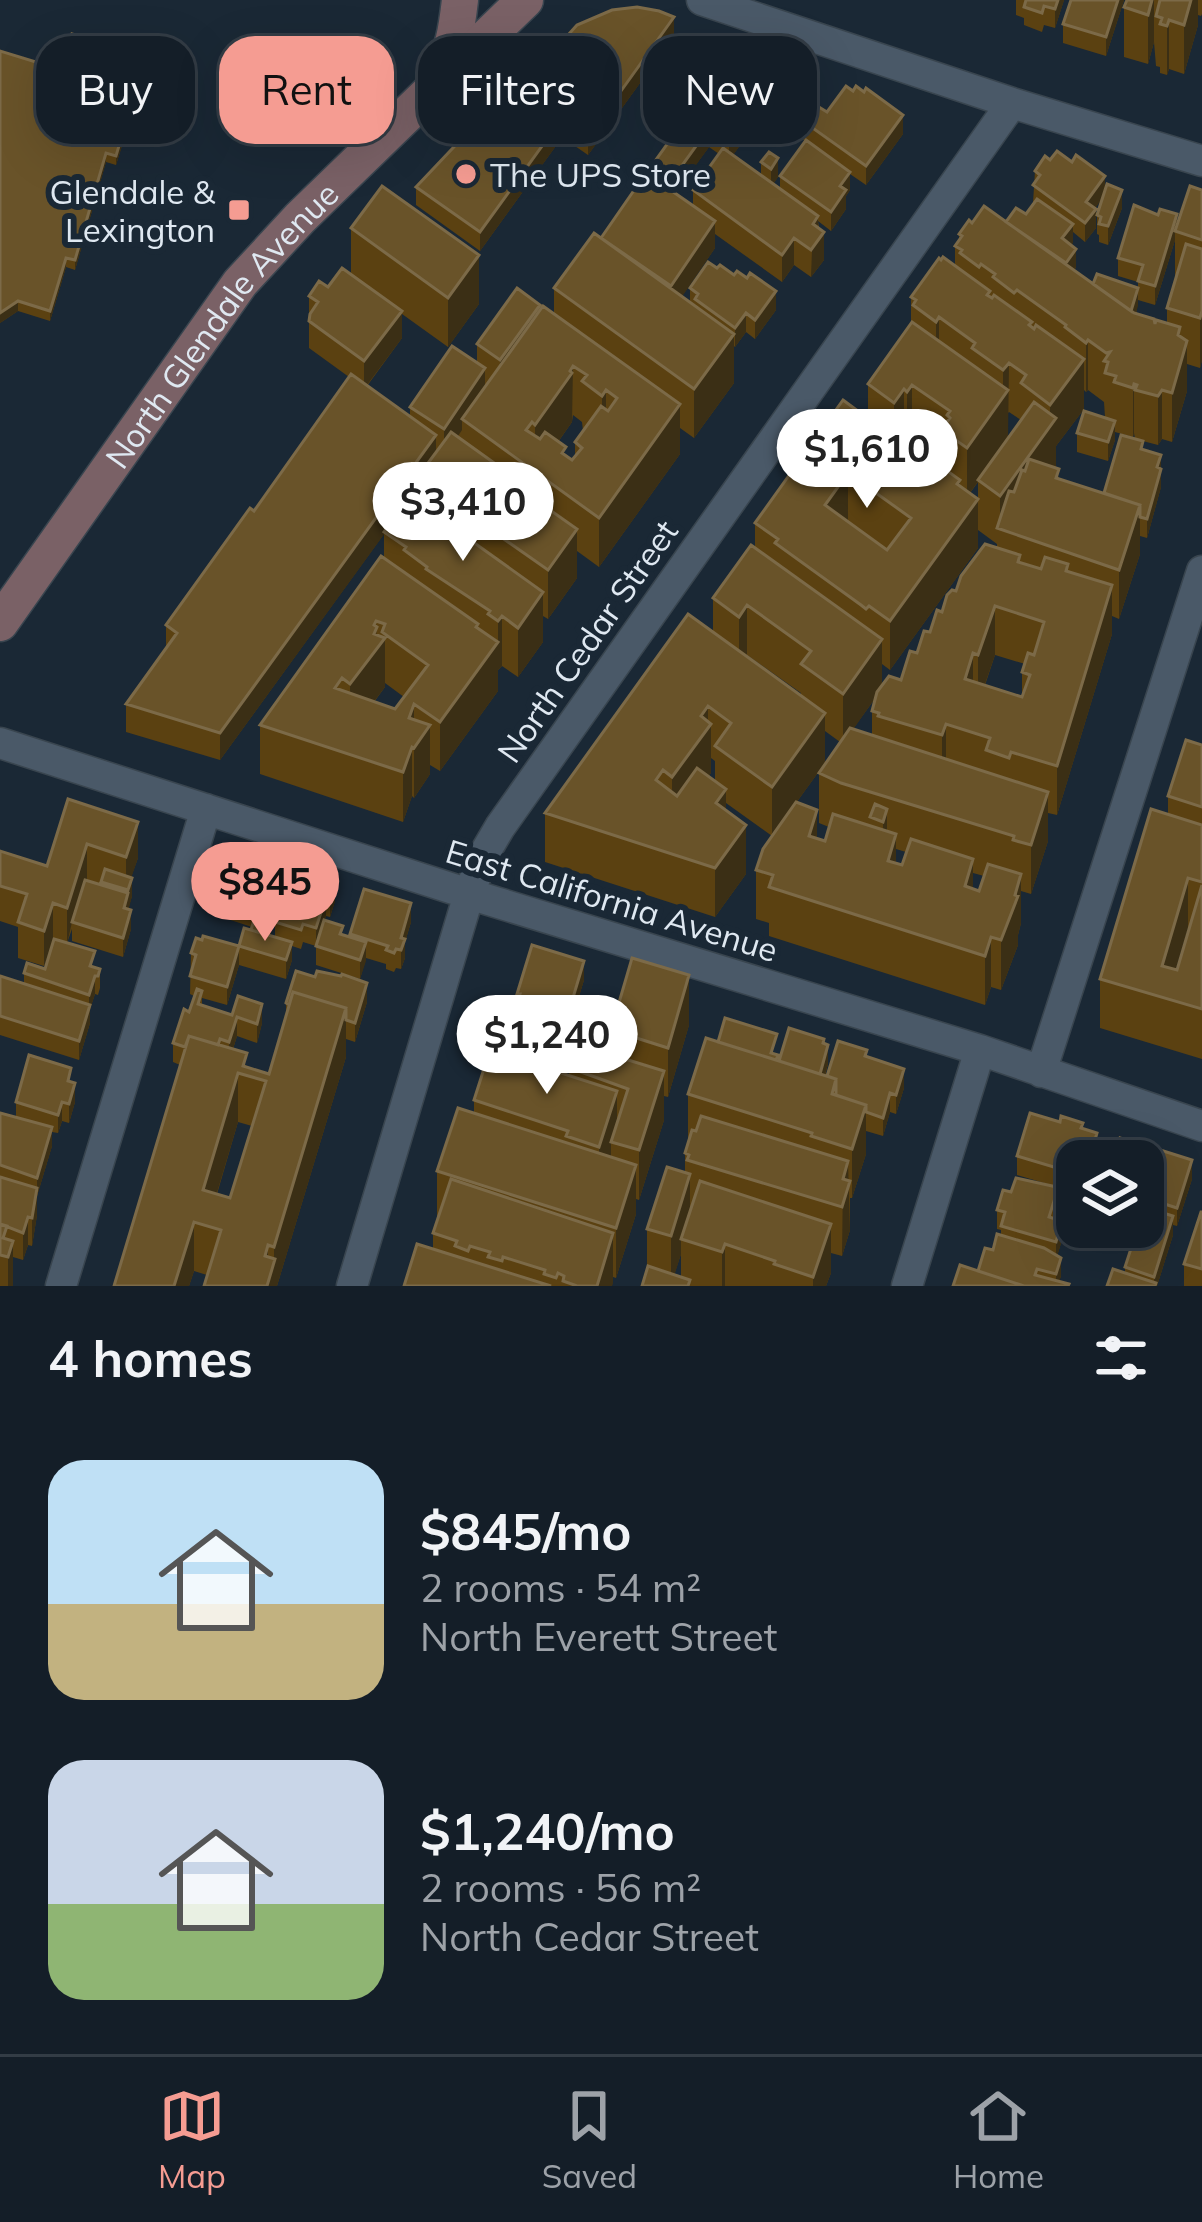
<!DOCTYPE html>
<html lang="en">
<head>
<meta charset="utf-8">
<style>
  :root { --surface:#141e28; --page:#1d2730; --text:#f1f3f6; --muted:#9da2a8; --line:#333c45; --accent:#f59c92 }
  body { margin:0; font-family:Mulish,sans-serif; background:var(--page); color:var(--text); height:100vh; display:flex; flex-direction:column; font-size:45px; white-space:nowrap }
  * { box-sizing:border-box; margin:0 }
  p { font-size:39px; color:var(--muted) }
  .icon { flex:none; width:66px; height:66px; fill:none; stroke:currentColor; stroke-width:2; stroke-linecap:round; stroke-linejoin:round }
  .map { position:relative; height:1286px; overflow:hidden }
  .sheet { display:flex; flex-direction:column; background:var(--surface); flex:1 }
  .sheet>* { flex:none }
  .hud { position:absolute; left:36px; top:36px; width:1131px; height:108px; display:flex; gap:24px }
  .fabs { position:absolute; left:1056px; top:1140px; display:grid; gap:24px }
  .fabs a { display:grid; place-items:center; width:108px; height:108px; border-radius:24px; background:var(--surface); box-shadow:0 12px 48px #0002,0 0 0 3px var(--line); font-size:60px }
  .price { position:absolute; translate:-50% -102px; padding:0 27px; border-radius:42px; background:#fff; color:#222; font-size:39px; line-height:78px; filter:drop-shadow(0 3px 6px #0008) }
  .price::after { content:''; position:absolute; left:50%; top:72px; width:36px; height:27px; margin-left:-18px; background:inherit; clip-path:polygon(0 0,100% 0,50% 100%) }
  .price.selected { background:var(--accent); color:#111 }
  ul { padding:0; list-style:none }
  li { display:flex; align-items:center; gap:36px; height:300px; padding:0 48px }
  li span { display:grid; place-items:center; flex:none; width:336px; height:240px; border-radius:36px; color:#555 }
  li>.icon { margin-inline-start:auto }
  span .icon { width:144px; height:144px; fill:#fffc; stroke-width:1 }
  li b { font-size:51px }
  h2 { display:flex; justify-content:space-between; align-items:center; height:144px; padding:0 48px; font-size:51px }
  .chip { padding:0 42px; border-radius:36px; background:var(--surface); box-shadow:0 12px 48px #0002,0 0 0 3px var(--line); font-size:42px; line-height:108px }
  .chip.selected { background:var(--accent); color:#111 }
  .menu { display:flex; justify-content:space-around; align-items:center; height:168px; border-top:3px solid var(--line); background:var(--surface); font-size:33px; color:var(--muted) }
  .menu a { display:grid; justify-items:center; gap:6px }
  .menu .selected { color:var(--accent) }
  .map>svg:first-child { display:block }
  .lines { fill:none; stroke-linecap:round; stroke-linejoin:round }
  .minor-casing { stroke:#39454f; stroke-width:33 }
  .secondary-casing { stroke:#39454f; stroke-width:39 }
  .minor { stroke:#4a5968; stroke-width:30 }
  .secondary { stroke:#7a6166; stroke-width:36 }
  .wall { fill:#5b4111; fill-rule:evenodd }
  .shaded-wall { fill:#3b2f15 }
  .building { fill:#695329; stroke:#7c6a48; stroke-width:3; fill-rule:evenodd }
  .poi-dot { fill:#f59c92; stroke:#1a2835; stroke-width:4.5 }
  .labels { text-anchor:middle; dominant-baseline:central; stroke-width:12; stroke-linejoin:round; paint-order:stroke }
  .poi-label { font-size:33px; fill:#dfe8f1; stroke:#1a2835; text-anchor:start }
  .street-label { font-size:33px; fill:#dfe8f1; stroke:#1a2835 }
</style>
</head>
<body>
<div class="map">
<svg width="1202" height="1286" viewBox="0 0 1202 1286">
  <rect width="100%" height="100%" fill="#1a2835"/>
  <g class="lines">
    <defs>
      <path id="minor" d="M702,0L1012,103L1202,161
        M0,743L469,894L980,1050L1202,1126
        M1041,1072L1202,571
        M61,1286L206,809
        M352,1286L469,894L483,856L500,827L1012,103
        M907,1286L980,1050"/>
      <g id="secondary">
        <path d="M437,76C454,54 457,26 460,0"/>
        <path id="s1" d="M0,623L240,283L300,218L525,0"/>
      </g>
    </defs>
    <use href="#minor" class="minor-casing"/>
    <use href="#secondary" class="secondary-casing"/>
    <use href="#minor" class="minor"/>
    <use href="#secondary" class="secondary"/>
  </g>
  <path class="wall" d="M1016,0H1064L1055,28L1044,25L1042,32L1024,25V18L1016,15Z
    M1124,0L1106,56L1063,43V24Z
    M1127,0H1202V14L1201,16L1198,15V25L1184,74L1169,69L1167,75L1160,73V67L1156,66L1154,42L1148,64L1124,57V7Z
    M674,36L588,155L559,135L558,143L480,251L416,205V187L490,113L535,107Z
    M764,64L788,77L801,96L827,112L903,134L866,185L850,174V190L846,196V209L831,231L818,221L824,260L811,277L794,265L782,282L715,234V248L682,296L690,302V288L776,310L755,339L746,332L735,347L734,346V383L694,438L680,428V454L599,567L577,551V578L548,619L543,616V642L518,677L502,666L498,670V691L440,771L430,765V774L414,798L412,796L403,822L260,774V725L384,558V534L220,760L126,732V704L166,648V625L254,511L349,377L309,348V296L351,275V228L479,304L448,347L402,314V338L367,386L410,417V407L477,363V344L540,311L554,314V288L601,238L648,175V171L703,94L743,141L733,155L761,175V162L769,152L778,177L773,184L780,189V176L805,141L762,110V92L767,85L764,83ZM709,147L719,154L693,190V206L675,193ZM573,415L582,422L583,431L575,442V458L572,460L566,456L558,442L572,422ZM385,683L404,697L395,709L374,702L385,687Z
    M141,65L122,128L124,139L116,165L106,162L75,270L66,267L50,321L18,311L0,323L62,70Z
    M1035,171L1105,190L1122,208L1108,245L1099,242V235L1097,234V215L1102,198L1095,208L1096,228L1085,242L1073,232L1071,245L1076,267L1074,271L1093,284L1138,287V282L1118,276V258L1177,224L1202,190V360L1200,368L1187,364V391L1172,442L1162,439L1158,445L1135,439L1134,433L1133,437L1115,432V440L1108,461L1077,452V433L1105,417L1104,402L1088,390L1086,392L1084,390V409L1056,446V468L1059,479L1104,493L1143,449L1161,455V487L1147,538L1140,536V554L1119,619L1112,616V634L1057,815L1048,813V841L1031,894L1021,891V923L1018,935V945L1001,990L991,987L985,1005L769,936V923L756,919V870L772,836L726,803V810L746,874L715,917L545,862V813L713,632V598L755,547V523L868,414V384L911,322V297L955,266V246L959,241V234L972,223L1006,222L1026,214L1033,203ZM1175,240V280L1167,308V323L1155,324L1136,314L1138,300L1155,305ZM1009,412L1021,420L1008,438V413ZM912,434L941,454V467L904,439L907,441ZM978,482V499L970,493ZM978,530L997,544V548L942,612L901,680L882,686V664L890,670L978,548ZM747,655L801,693V696L746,656ZM995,655L1025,664L1022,672V697L985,685ZM876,697L872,711V735L853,729ZM825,731L840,742L819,773V823L829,827L825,841L817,839L796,803L825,763ZM711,758L715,761V781L708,776L711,773ZM896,849L906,852L902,865L896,863ZM973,873L984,876L979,891L973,889Z
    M1202,745V1059L1100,1028V979L1168,814V796ZM1188,927H1190L1177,970H1175Z
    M68,799L138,858L131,877L132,896L128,909L131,929L123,957L72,941V929L67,943L95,968L100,969V988L98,995L95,994L90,1009V1023L79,1060L0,1035V976L24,984V973L45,969L53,939L44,966L18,958V927L0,921V851L47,866Z
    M265,863L267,882L259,911L273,925L270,935L275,937V922L291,872L335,901L330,917L326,916L324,921L343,935L350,937V934L411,922L405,942V958L401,969L396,968L394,972L386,969V964L366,958L360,979L316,965V946L303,942L301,949L292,946V960L286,979L239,965L227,1005L202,998V1005L262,1023L257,1043L237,1036L233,1049L247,1067L269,1074L286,1015V1003L367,1002L355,1042L346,1039V1057L277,1286L207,1275L194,1271L189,1286H114L180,1065L173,1062V1043L189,1012L194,996L190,994L191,953L239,946L252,927L209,913V894ZM238,1122L252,1126L230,1198L217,1194Z
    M584,980L566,1039L553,1036L560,1060L557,1072L569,1076V1062L583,1032L616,1011L689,1025L668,1097L664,1096V1120L639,1200L636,1199V1214L616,1278L613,1277L612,1286H404L433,1249V1233L437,1220V1171L474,1113V1100L494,1051L503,1036L515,1027L517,994Z
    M824,1044L828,1064L825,1076L867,1057L904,1088L896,1114L890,1112L883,1136L866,1131V1154L852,1198H850V1230L842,1256L831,1253V1273L826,1286H642L647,1268V1229L685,1173V1153L688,1143V1094L776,1054L778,1061ZM681,1254V1277L674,1275Z
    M71,1082L75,1102L69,1123L62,1121L58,1133L52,1132V1146L37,1196V1215L32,1246L28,1245L23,1260L13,1257V1286H0V1113L16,1117V1102Z
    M1083,1129L1097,1152L1095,1161H1077V1193L1061,1189V1207L1058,1220L1062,1240L1057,1256L1061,1276L1059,1281L978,1271L1001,1235V1230L997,1229V1210L1011,1192L1061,1188L1017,1175V1156Z
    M1192,1179L1177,1226L1173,1225V1235L1157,1286H1107L1125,1273V1267L1143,1227V1194Z
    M1202,1212V1286H1184V1264Z"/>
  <path class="shaded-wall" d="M1058,0H1064L1055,28V9Z
    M1118,0H1124L1106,56V37Z
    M1152,0H1154V42L1148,64V15Z
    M1191,0H1198V25L1184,74V25Z
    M674,17V36L588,155V137Z
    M1169,20V69L1167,75V26Z
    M141,55V65L119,137V128Z
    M903,115V134L866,185V166Z
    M559,116L558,143L480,251V232Z
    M743,122V141L729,161V142Z
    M709,128V147L668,204V185Z
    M124,129V139L116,165V156Z
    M106,153V162L75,270V260Z
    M778,158V177L771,188V169Z
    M850,172V190L846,196V209L831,231V212L840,186Z
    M1105,176V195L1086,220V202Z
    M1122,190V208L1108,245V226Z
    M1096,209V228L1085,242V223Z
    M1177,214V232L1175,231V240L1155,305V286Z
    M818,216V240L824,232V260L811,277L813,224Z
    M715,221V248L671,313V286Z
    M1073,224V243L1062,257V238Z
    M794,238V265L782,282V255Z
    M1076,249V267L1066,282V263Z
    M479,255V304L448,347V298Z
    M66,258V267L50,321V311Z
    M1138,288V306L1126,346V327Z
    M776,291V310L755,339V320Z
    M18,301V311L0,323V313Z
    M540,305V333L500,388V360Z
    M402,311V338L364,389V361Z
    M1202,311V360L1200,368V318Z
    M746,313V332L735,347V328Z
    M939,317V366L936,371V322Z
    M1180,327V364L1187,341V391L1172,442V393Z
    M734,334V383L694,438V389Z
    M1088,340V390L1086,392V343Z
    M1084,359V409L1056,446V467L1000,529V496L1050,426V405Z
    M1009,363L1008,439L967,497V448L1003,396V370Z
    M573,366L572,422L535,474V425Z
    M485,368V396L462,419V430L444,457V429Z
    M1134,384V433L1133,437V388Z
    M912,385V434L907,441V392Z
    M904,389V439L894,452V403Z
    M606,390V440L602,445V396Z
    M1162,390V439L1158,445V396Z
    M680,404V454L599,567V518Z
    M1115,421V440L1108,461V442Z
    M436,435V463L417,478V489L220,760V733Z
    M1161,455V487L1147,538V519Z
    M848,473V522L825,505Z
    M960,480V523L978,499V548L890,670V621Z
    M1140,505V554L1119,619V570Z
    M577,529V578L548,619V570Z
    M1112,585V634L1057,815V766Z
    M543,592V642L518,677V628Z
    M747,605V655L739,667V617Z
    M995,606V655L978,704V655Z
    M502,616V666L498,670V691L440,771V722L478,624V669L498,642V621Z
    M376,621L377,648L385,638V687L350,733V684Z
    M882,639V688L843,744V694Z
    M973,653V702L965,679Z
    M414,704V748L430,725V774L414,798V748L412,747V796L403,822V772L409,718Z
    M708,706V728L711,724V773L672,826V777L701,716Z
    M825,713V763L772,836V787Z
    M946,724V773L942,784V735Z
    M726,789V838L716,803Z
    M1048,792V841L1031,894V845Z
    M887,809V858L883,872V822Z
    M817,810V859L809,836Z
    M138,822V858L126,893V857Z
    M746,825V874L715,917V868Z
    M896,834V883L888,861Z
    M87,844V880L72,922L67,944V908Z
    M265,858V870L267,863V882L253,927V908Z
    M973,859V909L965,886Z
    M1021,874V923L1018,935V945L1001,990V940Z
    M132,878V896L128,912L124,908Z
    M1188,878V927L1167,999L1162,966Z
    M335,882V901L330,917V898Z
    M326,897V916L316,946V928Z
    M53,903V939L44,966V931Z
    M411,903V922L405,942V958L401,969V938Z
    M131,910V929L123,957V938Z
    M991,937V987L985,1005V956Z
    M292,942V960L286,979V960Z
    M366,942V961L360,979V960Z
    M239,946V965L227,1005V987Z
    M584,961V980L566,1039V1021Z
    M689,975V1025L668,1097V1048Z
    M95,976V994L90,1009V1023L79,1060V1041L89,1009V995Z
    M367,983V1002L355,1042V1023Z
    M262,1004V1023L257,1043V1024Z
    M346,1008V1057L277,1286H265V1256L268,1245V1286L274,1263V1247Z
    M237,1017V1036L229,1061V1042Z
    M560,1041V1060L555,1077L550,1073Z
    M828,1045V1064L815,1109V1090Z
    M904,1069V1088L896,1114V1095Z
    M664,1071V1120L639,1200V1150Z
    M238,1073V1122L207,1226L203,1190Z
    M75,1083V1102L69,1123V1104Z
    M617,1091V1140L611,1142V1157L599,1196V1147Z
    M890,1093V1112L883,1136V1118Z
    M62,1102V1121L58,1133V1115Z
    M866,1105V1154L852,1198V1149Z
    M52,1127V1146L37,1196V1178Z
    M1097,1133V1152L1095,1161H1089Z
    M1192,1160V1179L1177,1226V1208Z
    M848,1161L850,1230L842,1256L843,1179Z
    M636,1165V1214L616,1278V1228Z
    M690,1174V1224L681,1239V1254L671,1286V1236Z
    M37,1188V1215L32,1246V1218Z
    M1061,1188V1207L1058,1221V1202Z
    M1173,1216V1235L1157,1286H1154V1277Z
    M28,1217V1245L23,1260V1233Z
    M1062,1221V1240L1056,1260V1242Z
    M194,1222V1271L189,1286H174Z
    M831,1224V1273L826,1286H813V1277Z
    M613,1233V1283L612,1286H597Z
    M13,1241V1286H8V1257Z
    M725,1244V1286H722V1252Z
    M1061,1258V1276L1058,1286H1056V1274Z"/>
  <path class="building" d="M1026,0H1058L1055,9L1044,6L1042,13L1024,7Z
    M1071,0H1118L1106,37L1063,24Z
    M1127,0H1152L1148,15L1124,7Z
    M1160,0H1191L1184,25L1169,20L1167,26L1160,24L1162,18L1156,16Z
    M637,7L659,11L674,17L588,137L559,116L558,124L480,232L416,187L488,111L490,113L512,90L535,107L539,103L542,76L551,54L577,25L612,10Z
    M72,34L141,55L119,128L124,129L116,156L106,153L75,260L66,258L50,311L18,301L0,313V51L62,70Z
    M770,55L788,68L784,74L801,87L796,93L827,112L846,86L853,91L856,86L864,92L866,88L903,115L866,166L762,92L776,72L764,64Z
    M703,94L743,122L729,142L709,128L668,185L648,171Z
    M806,140L850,172L840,186L846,190L831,212L780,176Z
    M723,148L818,216L813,224L824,232L811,250L794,238L782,255L693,190Z
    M1057,151L1072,162L1076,155L1105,176L1086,202L1096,209L1085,223L1033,185L1040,175L1035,171L1045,156L1050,160Z
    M769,152L778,158L771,169L761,162Z
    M646,173L715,221L671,286L601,238Z
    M1107,184L1122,190L1108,226L1099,224L1101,217L1097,215Z
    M382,186L479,255L448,298L351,228Z
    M1190,186L1202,190V240L1175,231Z
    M1037,199L1073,224L1062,238L1076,249L1066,263L1006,222L1016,208L1026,214Z
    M1134,205L1158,215L1160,209L1177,214L1155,286L1138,281L1143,265L1118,258Z
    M984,206L1134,313L1154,319L1155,324L1156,320L1180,327L1178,335L1187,341L1172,393L1162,390L1158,396L1135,390L1137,385L1134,384L1133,388L1114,382L1116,376L1105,373L1108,362L1104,361L1110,352L1106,353L1088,340L1086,343L1065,327L1066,325L1017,290L1014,293L993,277L995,274L981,264L979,267L960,253L962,250L955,246L962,236L959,234L969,220L972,223Z
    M594,233L734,334L694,389L554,288Z
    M1186,244L1202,249V311L1200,318L1167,308Z
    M943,257L990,291L987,295L992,298L994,295L1032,322L1029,325L1034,329L1036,325L1084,359L1050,405L1021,383L1026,375L1009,363L1003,370L972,348L975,343L939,317L936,322L913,305L916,300L911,297L939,258L941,260Z
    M708,262L717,268L720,265L734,275L737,271L747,278L750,273L776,291L755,320L746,313L735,328L695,299L698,294L690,288Z
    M342,268L402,311L364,361L309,321L310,314L318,302L309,296L319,281L328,287Z
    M1097,274L1138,288L1131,311L1093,284Z
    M517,288L540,305L500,360L477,344Z
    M543,306L680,404L599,518L462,419ZM573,366L587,375L582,381L602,396L606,390L617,398L608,411L601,406L575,442L582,448L572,460L562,453L566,447L545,432L540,439L526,430L532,422L535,425L572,373L570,371Z
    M912,322L1008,390L967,448L941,430L950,418L947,415L950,411L912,385L907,392L904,389L894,403L868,384Z
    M452,346L485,368L444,429L410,407Z
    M351,374L436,435L220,733L126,704L177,633L166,625L250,508L254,511Z
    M843,400L866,417L868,414L960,480L957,484L978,499L890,621L869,606L866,609L861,605L775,543L778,539L755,523ZM848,473L911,518L887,550L825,505Z
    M1034,402L1056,418L1000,496L978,480Z
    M1084,411L1115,421L1108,442L1077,433Z
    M451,432L533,491L530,496L577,529L548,570L417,478Z
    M1121,435L1143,441L1141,449L1161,455L1157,467L1161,469L1147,519L1140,517V505L1104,493Z
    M1029,459L1059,469L1056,478L1140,505L1119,570L997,528L1009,491L1014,492L1022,470L1025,471Z
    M410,497L543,592L518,628L502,616L498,621L488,614L490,611L426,569L427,567L404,550L406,547L384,532Z
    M985,544L1020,555L1018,562L1041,569L1045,557L1068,564L1066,571L1112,585L1057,766L1011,752L1009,758L986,750L990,738L946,724L942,735L878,716L879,713L872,711L877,692L889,676L901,680L910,651L917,653L924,631L930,632L937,610L942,612L947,595L952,590L956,591L961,576ZM995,606L1044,622L1034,655L1028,653L1022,672L1030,675L1022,697L965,679L973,653L978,655Z
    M751,545L882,639L843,694L801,664L811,651L747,605L739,617L713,598Z
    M381,556L478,624L476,627L498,642L440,722L414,704L409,718L430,725L414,748L412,747L403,772L260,725ZM376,621L385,624L382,632L428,665L395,709L335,688L342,678L350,684L385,638L374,634L377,627L374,625Z
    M688,614L825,713L772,787L715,746L731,723L708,706L701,716L711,724L672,777L663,770L656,780L677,796L697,768L726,789L716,803L746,825L715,868L545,813Z
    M850,728L1048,792L1031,845L1013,840L1014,836L841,783L819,773Z
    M1186,740L1202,745V807L1168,796Z
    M68,799L138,822L126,857L87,844L67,908L53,903L44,931L18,922L27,894L0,886V851L47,866Z
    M796,802L817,810L809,836L825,841L833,814L896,834L888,861L902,865L911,839L973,859L965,886L979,891L988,864L1021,874L1015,895L1018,896L1001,940L991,937L985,956L769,887L773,875L756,870L763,849Z
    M875,804L887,809L883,822L870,817Z
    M1151,809L1202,825V882L1188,878L1162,966L1177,970L1202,885V1009L1100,979Z
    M223,851L248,858L250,853L265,858L264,862L267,863L253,908L209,894Z
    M105,869L132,878L128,890L101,882Z
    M291,872L335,882L330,898L326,897L316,928L303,924L301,930L275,922Z
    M85,880L128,893L124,908L131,910L123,938L72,922Z
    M364,889L411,903L401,938L405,939L401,950L396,949L394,953L386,950L388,946L350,934Z
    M257,910L273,915L268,935L251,930Z
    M324,920L343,926L340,934L366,942L360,960L316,946Z
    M244,928L292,942L286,960L239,946Z
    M203,936L239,946L227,987L190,976L196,955L191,953L196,938L202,940Z
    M54,939L95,951L90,966L100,969L98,976H95L89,995L24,973L27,963L45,969Z
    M532,945L584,961L566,1021L516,1007L520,994H517Z
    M632,958L689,975L668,1048L611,1030Z
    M296,971L315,977L317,971L341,976L342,974L367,983L355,1023L346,1020V1008L293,992L289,1005L286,1003Z
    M0,976L90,1005L79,1041L0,1016Z
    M197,989L202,991L198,1004L232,1015L238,996L262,1004L257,1024L237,1017L229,1042L220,1039L218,1045L189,1036L185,1047L173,1043L184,1009L189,1012Z
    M293,992L346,1008L274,1247L268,1245L265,1256L275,1259L267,1286H204L221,1230L194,1222L174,1286H114L189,1036L247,1053L243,1066L269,1074ZM238,1073L266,1081L230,1198L203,1190Z
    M592,1004L616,1011L606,1053L599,1051L597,1059L575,1052L572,1063L569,1062L578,1031L583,1032Z
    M519,1015L553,1026L549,1038L560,1041L551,1070L494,1051L499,1035L503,1036L506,1024L515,1027Z
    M725,1018L777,1034L771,1053L778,1055L776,1060L718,1042Z
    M789,1028L824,1039L823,1043L828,1045L820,1074L779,1061Z
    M706,1038L836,1079L832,1094L866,1105L852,1149L811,1136L812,1133L688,1094Z
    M838,1041L867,1050L865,1056L904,1069L896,1095L890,1093L883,1118L866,1112V1105L836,1095V1079L827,1076Z
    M490,1050L617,1091L599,1147L566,1136L568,1131L474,1100Z
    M599,1051L664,1071L639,1150L611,1142L628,1089L570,1068L575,1052L597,1059Z
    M29,1055L71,1068L68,1081L75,1083L69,1104L62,1102L58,1115L16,1102Z
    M458,1108L636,1165L616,1228L437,1171Z
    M0,1113L52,1127L37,1178L0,1165Z
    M1030,1113L1060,1122L1061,1116L1083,1123L1081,1128L1097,1133L1089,1161H1077V1174L1017,1156Z
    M701,1116L848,1161L843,1179L850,1181L842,1207L687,1160L689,1155L685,1153L692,1130L696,1131Z
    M1120,1138L1145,1146L1141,1161H1113Z
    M1157,1149L1192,1160L1177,1208L1143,1197Z
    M667,1167L690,1174L671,1236L647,1229Z
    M0,1177L37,1188L32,1218L28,1217L23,1233L0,1224Z
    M1016,1178L1061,1188L1058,1202L1054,1201L1049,1217L1062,1221L1056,1242L1001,1226L1005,1212L997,1210L1003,1190L1011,1192Z
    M451,1179L613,1233L597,1286H577L563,1281L564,1276L558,1273L556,1278L544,1274L545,1270L503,1257L502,1261L488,1257L490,1252L470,1246L468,1251L455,1246L457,1241L433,1233Z
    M700,1181L831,1224L813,1277L774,1264L775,1261L725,1244L722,1252L681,1239Z
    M1144,1207L1173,1216L1154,1277L1125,1267L1138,1227H1143Z
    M1201,1212H1202V1269L1184,1264Z
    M0,1224L7,1226L3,1238L13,1241L8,1257L0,1255Z
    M997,1234L1044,1248L1061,1258L1056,1274L1037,1269L1035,1275L1069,1284L1068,1286H1024L978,1271L985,1248L993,1250Z
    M417,1244L551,1286H404Z
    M960,1265L1024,1286H953Z
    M648,1266L690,1280L688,1286H642Z
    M1113,1269L1156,1283L1155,1286H1107Z"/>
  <g class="poi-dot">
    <circle cx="466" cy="174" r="12"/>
    <rect x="227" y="198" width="24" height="24" rx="6"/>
  </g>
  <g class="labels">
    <g class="poi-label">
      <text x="490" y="174">The UPS Store</text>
      <text x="215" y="191" text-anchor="end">Glendale &amp;<tspan x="215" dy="38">Lexington</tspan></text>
    </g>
    <g class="street-label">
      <text stroke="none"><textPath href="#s1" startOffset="372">North Glendale Avenue</textPath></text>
      <text transform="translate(587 641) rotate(-55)">North Cedar Street</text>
      <text transform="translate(612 900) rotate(17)">East California Avenue</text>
    </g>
  </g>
</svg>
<div class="fabs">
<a><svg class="icon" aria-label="layers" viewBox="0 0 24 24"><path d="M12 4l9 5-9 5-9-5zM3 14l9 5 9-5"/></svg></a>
</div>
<b class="price" style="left:867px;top:511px">$1,610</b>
<b class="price" style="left:463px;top:564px">$3,410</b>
<b class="price selected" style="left:265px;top:944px">$845</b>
<b class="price" style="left:547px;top:1097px">$1,240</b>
<div class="hud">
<a class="chip">Buy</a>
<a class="chip selected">Rent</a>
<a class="chip">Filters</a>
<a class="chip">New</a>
</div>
</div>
<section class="sheet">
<h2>4 homes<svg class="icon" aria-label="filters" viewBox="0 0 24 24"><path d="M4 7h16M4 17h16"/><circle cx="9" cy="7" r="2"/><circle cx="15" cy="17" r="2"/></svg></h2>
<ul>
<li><span style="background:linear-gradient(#bfe0f5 60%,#c2b280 0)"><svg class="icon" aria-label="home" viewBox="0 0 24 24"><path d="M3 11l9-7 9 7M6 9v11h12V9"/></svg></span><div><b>$845/mo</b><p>2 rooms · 54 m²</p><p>North Everett Street</p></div></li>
<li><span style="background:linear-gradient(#c9d6e8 60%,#8fb573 0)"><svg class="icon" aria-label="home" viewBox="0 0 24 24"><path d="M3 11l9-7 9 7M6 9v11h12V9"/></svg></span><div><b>$1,240/mo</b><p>2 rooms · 56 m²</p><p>North Cedar Street</p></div></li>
</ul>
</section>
<nav class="menu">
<a class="selected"><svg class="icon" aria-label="map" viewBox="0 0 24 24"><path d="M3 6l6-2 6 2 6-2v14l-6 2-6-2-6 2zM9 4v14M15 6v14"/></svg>Map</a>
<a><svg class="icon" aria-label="saved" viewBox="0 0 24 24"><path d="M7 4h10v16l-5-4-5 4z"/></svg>Saved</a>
<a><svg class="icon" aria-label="home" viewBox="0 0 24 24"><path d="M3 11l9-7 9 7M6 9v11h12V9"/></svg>Home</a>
</nav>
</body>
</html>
